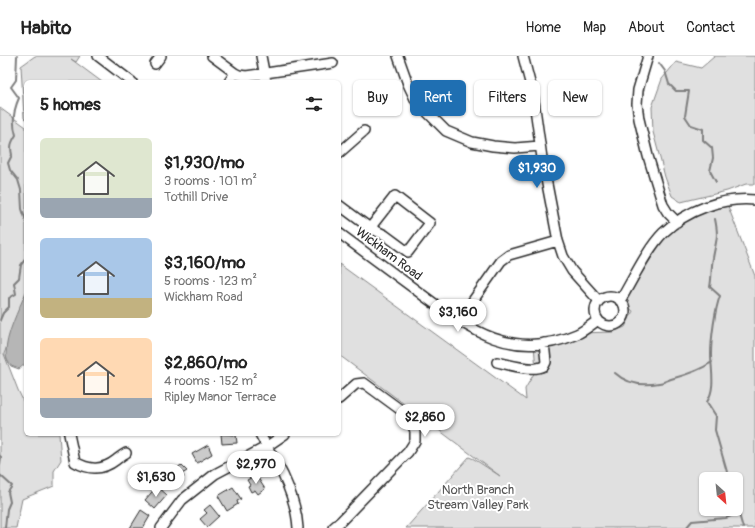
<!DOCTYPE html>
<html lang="en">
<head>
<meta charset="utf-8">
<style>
  :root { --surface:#fff; --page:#f2f2f2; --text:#222; --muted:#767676; --line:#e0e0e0; --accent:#1f6fb2 }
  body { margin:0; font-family:Pangolin,sans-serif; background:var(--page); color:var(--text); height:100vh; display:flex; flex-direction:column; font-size:15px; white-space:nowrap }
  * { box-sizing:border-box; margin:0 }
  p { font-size:13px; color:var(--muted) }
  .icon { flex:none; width:22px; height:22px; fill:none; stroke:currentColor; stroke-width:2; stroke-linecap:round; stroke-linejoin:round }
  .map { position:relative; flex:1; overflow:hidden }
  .side { position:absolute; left:24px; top:24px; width:317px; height:356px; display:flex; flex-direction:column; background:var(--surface); border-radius:6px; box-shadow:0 1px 3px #0004 }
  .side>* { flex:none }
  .hud { position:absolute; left:353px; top:24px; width:342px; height:36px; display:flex; gap:8px }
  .needle { width:26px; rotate:153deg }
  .tools { position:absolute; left:699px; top:416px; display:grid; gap:8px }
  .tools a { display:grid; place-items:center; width:44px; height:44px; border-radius:6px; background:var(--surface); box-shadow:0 1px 3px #0004; font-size:20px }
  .price { position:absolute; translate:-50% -34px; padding:0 9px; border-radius:14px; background:#fff; color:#222; font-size:13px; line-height:26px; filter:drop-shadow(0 1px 2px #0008) }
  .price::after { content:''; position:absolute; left:50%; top:24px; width:12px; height:9px; margin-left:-6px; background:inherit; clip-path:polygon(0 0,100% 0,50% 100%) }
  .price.current { background:var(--accent); color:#fff }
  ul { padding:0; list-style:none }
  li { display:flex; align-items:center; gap:12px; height:100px; padding:0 16px }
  li span { display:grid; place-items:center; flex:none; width:112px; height:80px; border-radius:6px; color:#555 }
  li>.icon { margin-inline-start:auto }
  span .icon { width:48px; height:48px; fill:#fffc; stroke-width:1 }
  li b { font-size:17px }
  h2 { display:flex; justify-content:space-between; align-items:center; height:48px; padding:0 16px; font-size:17px }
  .chip { padding:0 14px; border-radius:6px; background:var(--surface); box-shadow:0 1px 3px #0004; font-size:14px; line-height:36px }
  .chip.current { background:var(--accent); color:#fff }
  header { display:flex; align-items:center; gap:24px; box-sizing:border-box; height:56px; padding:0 20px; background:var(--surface); border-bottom:1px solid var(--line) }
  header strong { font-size:19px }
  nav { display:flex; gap:22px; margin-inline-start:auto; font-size:14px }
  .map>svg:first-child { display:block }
  .green { fill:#e0e0e0; stroke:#868686; fill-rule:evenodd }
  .water { fill:#b6b6b6; stroke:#7e7e7e }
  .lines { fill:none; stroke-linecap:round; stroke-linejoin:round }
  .stream { stroke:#7e7e7e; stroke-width:2 }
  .building { fill:#cbcbcb; stroke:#2b2b2b }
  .minor-casing { stroke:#2b2b2b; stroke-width:12 }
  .minor { stroke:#fff; stroke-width:9 }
  .labels { text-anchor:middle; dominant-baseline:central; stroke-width:4; stroke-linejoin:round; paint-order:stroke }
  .street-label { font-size:13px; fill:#2b2b2b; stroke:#fff }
  .park-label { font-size:13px; fill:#585858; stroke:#fff }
</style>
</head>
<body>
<header>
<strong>Habito</strong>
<nav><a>Home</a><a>Map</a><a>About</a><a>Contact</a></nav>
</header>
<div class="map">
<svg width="755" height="472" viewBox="0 0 755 472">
  <rect width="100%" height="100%" fill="#fff"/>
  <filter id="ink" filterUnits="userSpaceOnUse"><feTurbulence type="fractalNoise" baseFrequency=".025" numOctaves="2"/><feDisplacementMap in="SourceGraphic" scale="8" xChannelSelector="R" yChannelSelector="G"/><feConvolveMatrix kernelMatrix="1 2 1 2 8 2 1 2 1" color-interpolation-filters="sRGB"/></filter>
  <g filter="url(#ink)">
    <path class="green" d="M35,0H80L76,6L71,3L102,26H26V64L24,62L21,10Z
      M715,0H755V128H746L727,135L681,146L672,140L665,121L653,76L652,51L662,23L676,6L701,12Z
      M0,52L26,71V241L4,298L18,334L26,351V378H59L61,404L54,415V430L22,443L16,472H0Z
      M726,145L755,220V472H406L469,401L474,403L500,420L339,299V208L526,344L525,333L536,314L534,289L579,277L613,276L625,271L633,255L620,245L641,210L677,166ZM706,423H736V453H706Z"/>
    <path class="water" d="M26,236V307L19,313L11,310C9,307 6,303 6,299C5,280 19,253 26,236Z"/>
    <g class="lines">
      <path class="stream" d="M17,0L16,24L11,31L19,42C13,55 12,66 16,79C11,87 10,90 12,99L8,107L10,114L18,124L21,134L22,153L26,165
        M659,7L665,15L669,28L676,35H689L685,60L691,69L703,73V84L712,92L713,102L710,115L716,126
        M715,163C719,182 716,184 713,202C711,212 712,221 710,231L720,240C715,253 711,283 711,298C711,315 716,331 707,346L716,360L715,374L729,423
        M0,264L3,257L9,251V242L16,238L14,227L19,222L21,209L26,202
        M615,317C627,328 643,330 659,327C663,327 667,324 671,323C686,319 699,315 712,306
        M0,400L1,401L0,408
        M0,419L12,430L8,436L10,446L7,453L5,472
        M736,448L743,472
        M686,472L692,465L726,462L738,457"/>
    </g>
    <path class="building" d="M221,378L236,379L237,387L222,388Z
      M208,389L212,398L197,407L192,398Z
      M181,409L187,415L182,418L184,421L173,429L166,421Z
      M256,419L265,433L258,438L255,434L251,436L248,430L250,429L247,424Z
      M157,430L167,439L155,453L145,444Z
      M233,431L241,443L237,445L238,448L227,455L218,440Z
      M210,449L219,460L207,471L200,463L207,457L204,454Z
      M141,454L150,460L143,472H130Z"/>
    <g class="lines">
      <defs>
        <path id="minor" d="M98,0L132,26
          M212,0L235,17L239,19L246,20L333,7
          M261,0L266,26
          M398,0L408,28L416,45L446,75L472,86L493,90L515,92L540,90
          M523,0L533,38L542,102L558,185L563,200L572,215L599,245
          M648,0L638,34L637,48L639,63L648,100L663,149L668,157L677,166
          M155,8L161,0
          M229,26L235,17
          M339,97L364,75
          M339,149L370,172L385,179L408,196L430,167L395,140L370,172
          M339,177C366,197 393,217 420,237C470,274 512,306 577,278C584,275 591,269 598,264
          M595 255a15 15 0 1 1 30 0a15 15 0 1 1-30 0Z
          M620,245C632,225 647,193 663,177C687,154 722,141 755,144
          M472,246L501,205L509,199L558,185
          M497,306C510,309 533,316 544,310L546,306L544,287
          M69,378L75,406C89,414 102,415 116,404C119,402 122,399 126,397
          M260,378C267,392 276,405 283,419C290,434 297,455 298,472
          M161,472L182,444L215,418L266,391L285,378
          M333,472L341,465L408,396L415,385V375L409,360L364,327L356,328L339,343"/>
      </defs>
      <use href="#minor" class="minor-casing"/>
      <use href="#minor" class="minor"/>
    </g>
  </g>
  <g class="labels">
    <g class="street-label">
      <text transform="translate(389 198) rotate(37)">Wickham Road</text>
    </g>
    <g class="park-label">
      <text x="478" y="434">North Branch<tspan x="478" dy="15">Stream Valley Park</tspan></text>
    </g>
  </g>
</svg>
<div class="tools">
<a><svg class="needle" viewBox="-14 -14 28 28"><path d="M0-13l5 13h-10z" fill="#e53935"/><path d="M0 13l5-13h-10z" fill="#767676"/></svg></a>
</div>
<b class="price current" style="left:537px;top:133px">$1,930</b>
<b class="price" style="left:458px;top:277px">$3,160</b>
<b class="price" style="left:425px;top:382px">$2,860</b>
<b class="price" style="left:256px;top:429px">$2,970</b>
<b class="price" style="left:156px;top:442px">$1,630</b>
<div class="hud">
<a class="chip">Buy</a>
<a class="chip current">Rent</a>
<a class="chip">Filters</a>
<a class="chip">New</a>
</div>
<section class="side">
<h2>5 homes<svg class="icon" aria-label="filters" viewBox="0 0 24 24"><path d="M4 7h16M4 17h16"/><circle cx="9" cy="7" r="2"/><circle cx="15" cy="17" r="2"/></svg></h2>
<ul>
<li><span style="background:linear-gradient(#dfe7d0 75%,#9aa5b1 0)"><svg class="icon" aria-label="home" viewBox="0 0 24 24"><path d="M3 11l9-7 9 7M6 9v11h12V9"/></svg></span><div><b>$1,930/mo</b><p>3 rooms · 101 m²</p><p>Tothill Drive</p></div></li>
<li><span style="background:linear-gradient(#a9c7e8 75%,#c2b280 0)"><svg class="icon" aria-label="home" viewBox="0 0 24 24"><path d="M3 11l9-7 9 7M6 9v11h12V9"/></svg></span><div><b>$3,160/mo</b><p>5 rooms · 123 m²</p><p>Wickham Road</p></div></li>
<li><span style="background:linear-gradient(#ffd9b3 75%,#9aa5b1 0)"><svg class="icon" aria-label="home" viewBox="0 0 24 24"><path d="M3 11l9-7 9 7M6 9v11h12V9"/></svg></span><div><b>$2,860/mo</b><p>4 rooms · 152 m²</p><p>Ripley Manor Terrace</p></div></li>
</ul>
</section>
</div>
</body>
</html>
